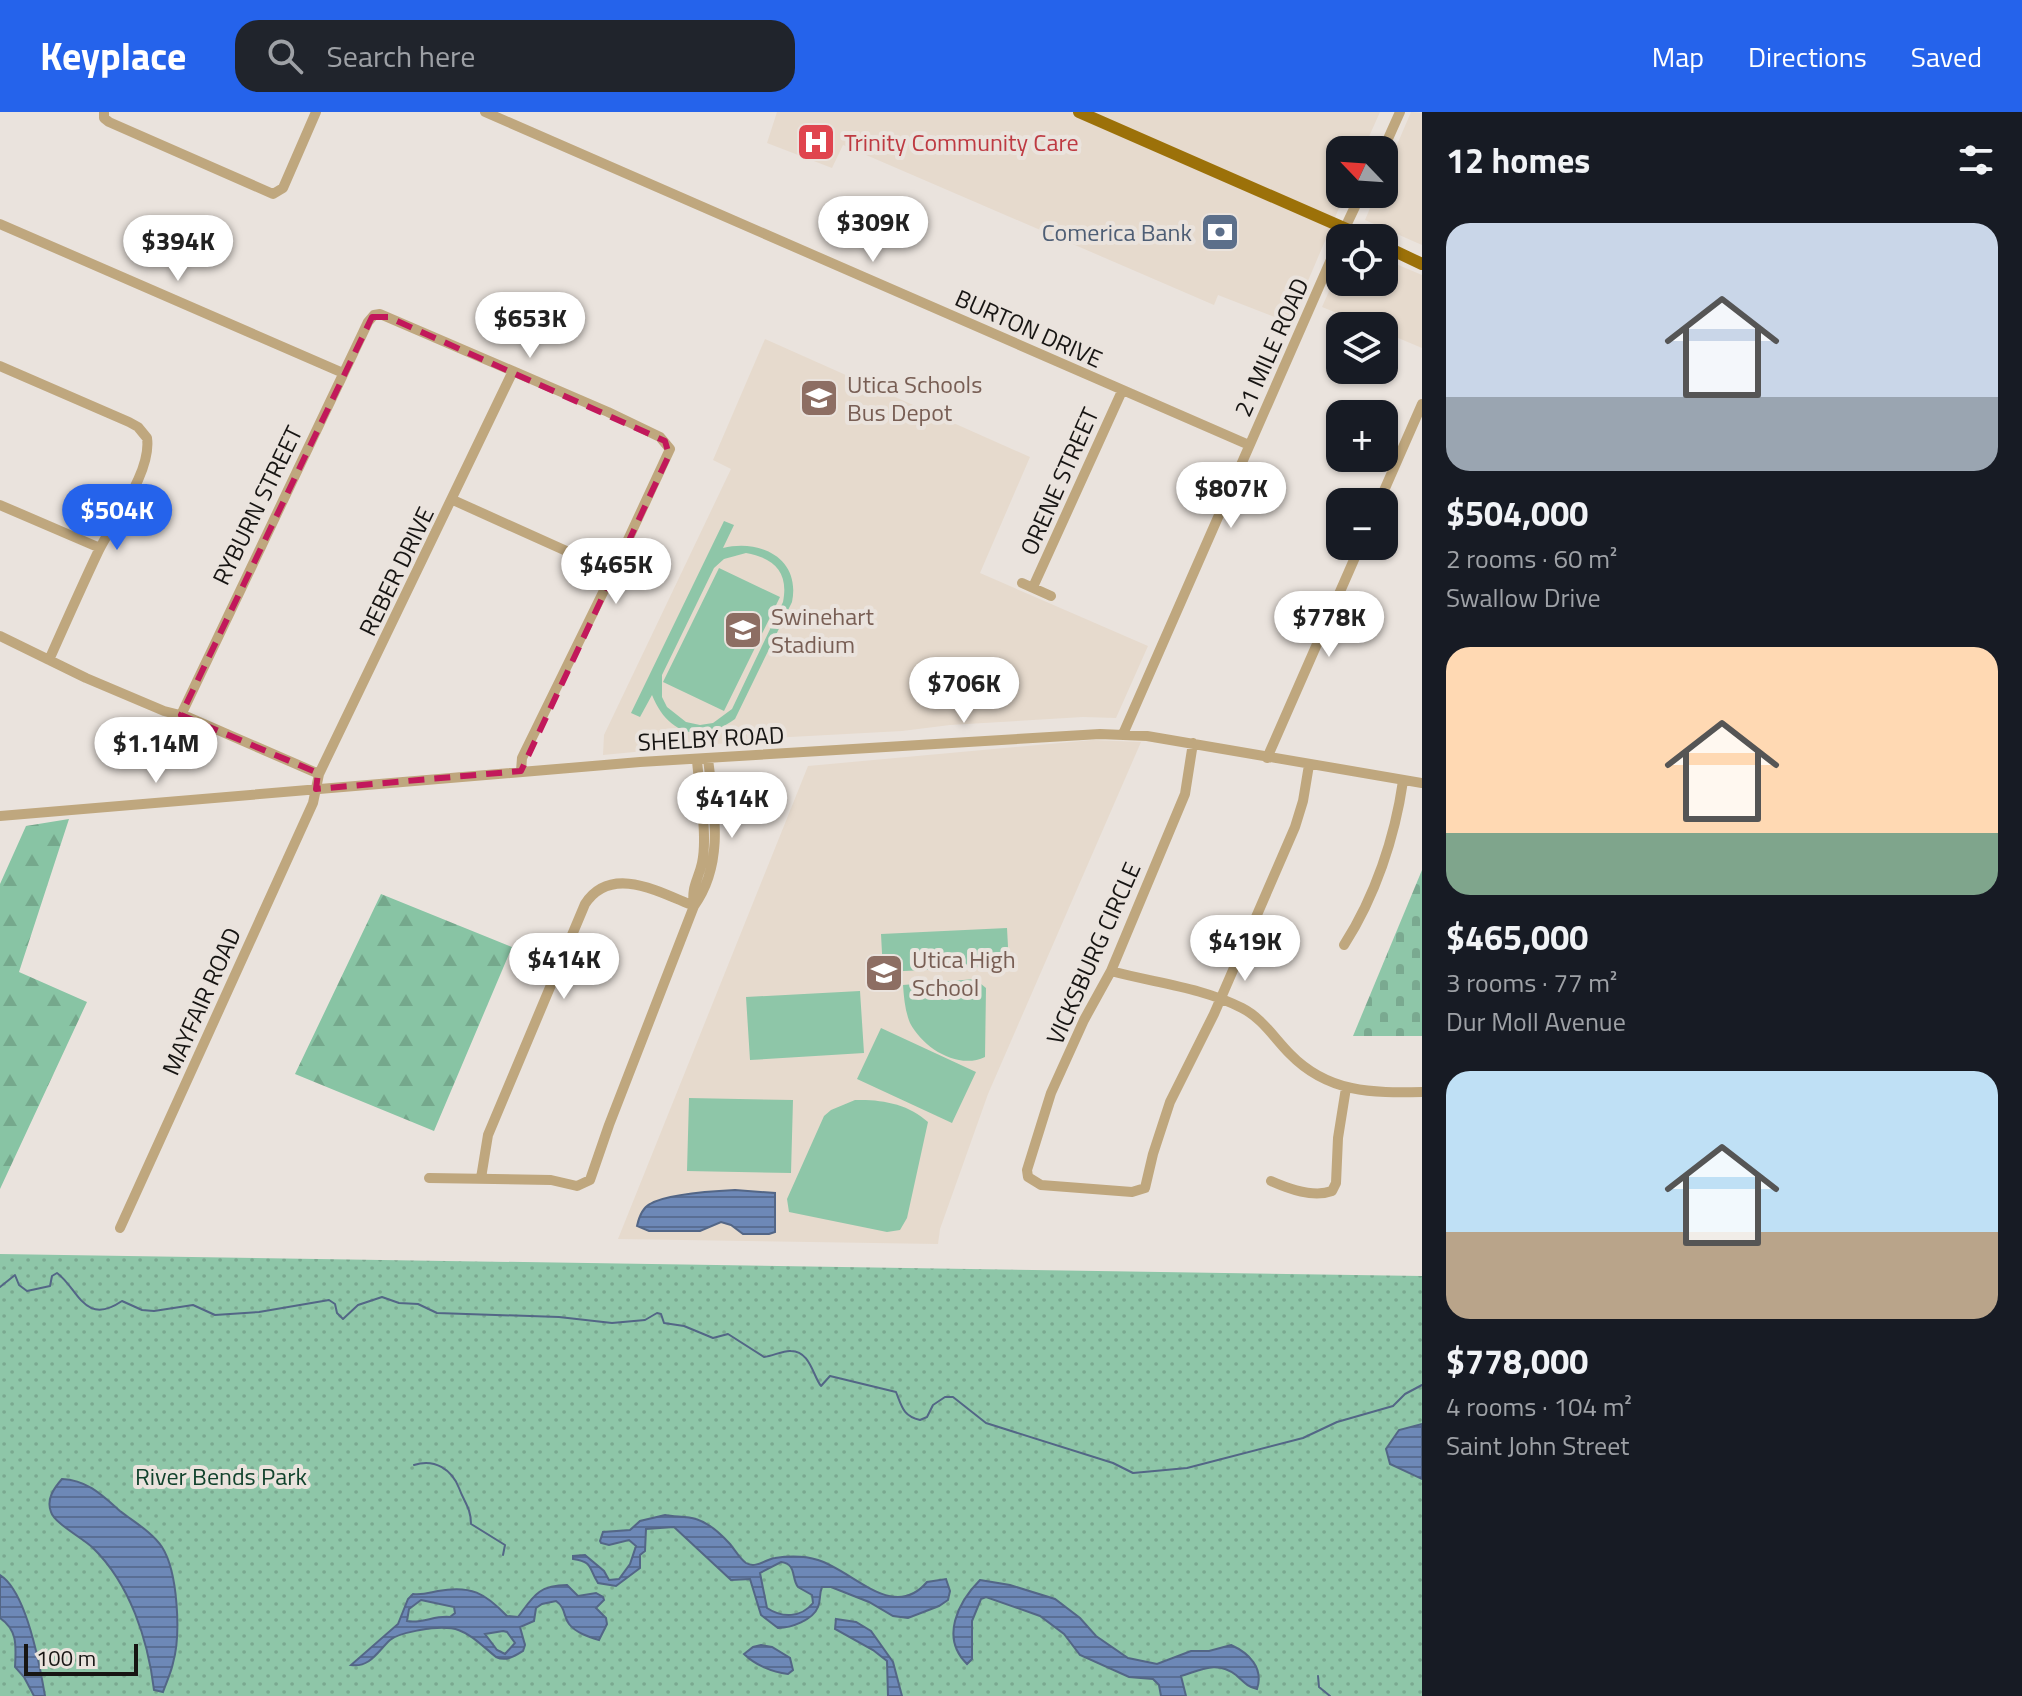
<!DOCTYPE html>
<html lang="en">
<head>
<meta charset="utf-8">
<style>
  :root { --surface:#171b24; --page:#20242c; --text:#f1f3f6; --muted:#9ea1a6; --accent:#2563eb }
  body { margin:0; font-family:"Titillium Web",sans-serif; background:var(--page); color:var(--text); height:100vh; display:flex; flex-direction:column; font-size:30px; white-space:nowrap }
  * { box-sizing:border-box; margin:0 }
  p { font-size:26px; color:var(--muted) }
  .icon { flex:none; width:44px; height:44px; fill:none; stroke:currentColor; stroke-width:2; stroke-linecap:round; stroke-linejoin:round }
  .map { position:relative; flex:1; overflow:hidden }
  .details { display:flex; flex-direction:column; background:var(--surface); width:600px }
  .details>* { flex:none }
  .needle { width:52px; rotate:295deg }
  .buttons { position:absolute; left:1326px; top:24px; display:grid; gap:16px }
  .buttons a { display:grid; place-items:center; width:72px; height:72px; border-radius:16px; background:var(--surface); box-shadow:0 2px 6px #0004; font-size:40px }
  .scale { position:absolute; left:24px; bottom:20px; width:114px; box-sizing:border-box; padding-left:8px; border:4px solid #171513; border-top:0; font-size:22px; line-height:28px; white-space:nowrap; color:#171513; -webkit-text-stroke:6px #eae3dd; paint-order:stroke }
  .price { position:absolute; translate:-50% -68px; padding:0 18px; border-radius:28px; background:#fff; color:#222; font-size:26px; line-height:52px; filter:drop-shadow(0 2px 4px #0008) }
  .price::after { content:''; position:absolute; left:50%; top:48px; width:24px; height:18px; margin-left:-12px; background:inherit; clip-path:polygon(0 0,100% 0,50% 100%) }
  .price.active { background:var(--accent); color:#fff }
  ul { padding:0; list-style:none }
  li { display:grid; align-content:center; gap:16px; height:424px; padding:0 24px }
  li span { display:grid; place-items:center; height:248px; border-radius:24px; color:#555 }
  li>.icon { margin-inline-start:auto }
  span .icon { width:144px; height:144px; fill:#fffc; stroke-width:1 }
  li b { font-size:34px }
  h2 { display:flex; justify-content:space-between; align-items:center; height:96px; padding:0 24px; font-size:34px }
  header { display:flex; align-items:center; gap:48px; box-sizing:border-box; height:112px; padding:0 40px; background:var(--accent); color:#fff }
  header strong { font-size:38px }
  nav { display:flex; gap:44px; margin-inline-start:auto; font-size:28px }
  .search { width:560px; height:72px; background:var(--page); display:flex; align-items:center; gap:20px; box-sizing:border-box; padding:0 28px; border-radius:24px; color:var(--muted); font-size:30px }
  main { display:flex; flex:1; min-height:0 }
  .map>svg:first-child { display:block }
  .built { fill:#e6dacd }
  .green { fill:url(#green-dots) }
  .forest { fill:url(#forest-firs) }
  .cemetery { fill:url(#cemetery-stones) }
  .pitch { fill:#8ec6a8; fill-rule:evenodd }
  .water { fill:url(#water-rules); stroke:#536686; stroke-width:2; fill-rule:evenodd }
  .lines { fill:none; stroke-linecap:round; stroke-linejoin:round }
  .stream { stroke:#536686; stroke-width:2 }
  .minor { stroke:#bfa77e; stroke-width:10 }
  .major { stroke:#9c7109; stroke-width:12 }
  .marked { fill:none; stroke:#c2185b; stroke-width:6; stroke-dasharray:16 10; stroke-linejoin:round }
  .labels { text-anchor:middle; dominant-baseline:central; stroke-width:8; stroke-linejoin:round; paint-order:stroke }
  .health-label { font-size:24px; fill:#be3a42; stroke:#eae3dd; text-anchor:start }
  .service-label { font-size:24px; fill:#4e5e75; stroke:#eae3dd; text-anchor:end }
  .street-label { font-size:24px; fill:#171513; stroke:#eae3dd }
  .education-label { font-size:24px; fill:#785e54; stroke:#eae3dd; text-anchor:start }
  .park-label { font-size:24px; fill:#12432d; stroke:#eae3dd }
</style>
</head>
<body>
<header>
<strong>Keyplace</strong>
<div class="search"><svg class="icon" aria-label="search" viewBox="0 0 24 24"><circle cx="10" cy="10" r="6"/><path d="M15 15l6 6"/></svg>Search here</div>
<nav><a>Map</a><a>Directions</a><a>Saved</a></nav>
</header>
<main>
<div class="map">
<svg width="1422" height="1584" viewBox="0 0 1422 1584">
  <defs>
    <pattern id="green-dots" width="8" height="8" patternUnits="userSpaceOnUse" patternTransform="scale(2)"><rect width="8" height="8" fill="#8ec6a8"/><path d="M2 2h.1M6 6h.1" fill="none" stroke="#7aa990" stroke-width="1.8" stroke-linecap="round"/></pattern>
    <pattern id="forest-firs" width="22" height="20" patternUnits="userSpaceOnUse" patternTransform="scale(2)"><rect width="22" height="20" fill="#88c4a4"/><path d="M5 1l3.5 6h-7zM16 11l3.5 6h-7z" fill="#75a88c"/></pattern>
    <pattern id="cemetery-stones" width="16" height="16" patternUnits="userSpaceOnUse" patternTransform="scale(2)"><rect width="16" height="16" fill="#8ec6a8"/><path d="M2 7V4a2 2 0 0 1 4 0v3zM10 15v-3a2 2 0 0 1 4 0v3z" fill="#7aa990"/></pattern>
    <pattern id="water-rules" width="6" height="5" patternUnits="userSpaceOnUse" patternTransform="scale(2)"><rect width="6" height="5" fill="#6d88b7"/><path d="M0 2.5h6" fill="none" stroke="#596e94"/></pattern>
  </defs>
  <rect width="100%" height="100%" fill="#eae3dd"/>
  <path class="built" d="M777,0H1380L1363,38H1340V82H1345L1290,211L1218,183L1214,193L843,33L832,56L767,31Z
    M1411,0L1422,1V133L1365,108L1376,82H1384V63Z
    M1384,147L1422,163V236L1384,220V214H1369L1322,195L1340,154V170H1384Z
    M765,227L1030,345L980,461L1148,534L1116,606L1083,605L950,613L902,619L790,625L603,643L604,623L731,357L713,348Z
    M1093,628L1141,630L988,982L940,1117L938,1132L618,1127L808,654Z"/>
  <path class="green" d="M0,1142L1422,1164V1584H0Z"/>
  <path class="forest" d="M69,707L19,860L87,890L0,1077V772L26,714Z
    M381,782L512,835L434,1019L295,962Z"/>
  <path class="cemetery" d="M1422,758V924H1353Z"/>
  <path class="pitch" d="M724,409L734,413L723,436C760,427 801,446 792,490L735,607C701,632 668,623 652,583L640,605L631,601ZM746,441C774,446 789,460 783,490L732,597L713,611L700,613L686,610L667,595L662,585V563L714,456L724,447Z
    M719,456L780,485L724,599L663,570Z
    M1007,816L1009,854L883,860L881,822Z
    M975,867L986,876L985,945C958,958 923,936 910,911C905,899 904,886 903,873Z
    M860,879L864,941L750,948L746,885Z
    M881,916L976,960L952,1011L857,967Z
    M689,986L793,988L791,1061L687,1059Z
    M855,988C881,987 909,992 928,1010L907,1106L900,1118L887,1120L789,1100L787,1087L824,1004L831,998Z"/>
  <path class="water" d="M735,1078L775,1081V1120L769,1122H743L731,1113L721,1110L700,1119H649L637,1114C639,1105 642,1096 650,1092C667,1082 714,1079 735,1078Z
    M1422,1312V1367L1390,1352L1386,1337L1399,1318Z
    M62,1367C87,1368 102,1383 120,1399C134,1410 152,1420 162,1435C178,1460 181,1523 173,1551C171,1561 166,1571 163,1580L154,1578C148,1528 130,1472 93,1436C84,1427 54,1411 51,1400C46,1387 54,1376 62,1367Z
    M665,1403C675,1405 687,1404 696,1407C709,1411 721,1422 730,1432C735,1438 740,1447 746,1451C756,1457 766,1447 775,1446C789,1444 805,1444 818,1448C854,1459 893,1510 927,1470L946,1467L950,1479L948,1488L939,1494L908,1506L893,1504L869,1490L831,1475H822C819,1482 821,1488 818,1495C813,1508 791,1516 778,1516L761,1503L750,1467L731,1468L674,1415L646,1417L645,1439L640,1443V1456L616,1474L598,1471C588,1456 594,1450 573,1447V1444L585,1443L604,1459L609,1468L619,1467L630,1452L636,1434L629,1428L609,1433L601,1431L600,1429L603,1420L630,1418L640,1409ZM781,1450C797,1452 791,1466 798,1475L812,1483L813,1491C801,1506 782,1506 767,1496L760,1461Z
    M0,1463C26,1479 40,1554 45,1584H34L24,1565L15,1555C16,1535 18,1518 0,1506Z
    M980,1468L1010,1473L1055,1487L1080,1506L1096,1524L1128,1546L1157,1552L1191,1539H1209L1231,1533C1249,1541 1264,1556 1257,1577C1247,1575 1243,1569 1236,1563C1217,1548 1201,1558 1181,1564L1186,1584H1161L1159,1573L1153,1567L1129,1565L1080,1543L1064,1522L1040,1504L986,1485L981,1487L972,1509V1547L967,1552C940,1526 958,1490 980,1468Z
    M567,1473L578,1484L596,1481L603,1485L604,1488L596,1496L606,1506L607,1512L599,1528C589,1525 576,1521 569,1512C563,1504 566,1496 556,1489L542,1492L536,1496L534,1509L520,1515L525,1533L523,1539C515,1544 506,1550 496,1545C466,1520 461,1511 420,1518C410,1520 397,1522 390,1528C378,1539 370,1556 351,1553L398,1512L408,1487L413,1482C423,1483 428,1481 438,1479C471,1473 485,1481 507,1504L518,1505C533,1485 538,1473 567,1473ZM421,1488L454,1495L455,1501L450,1505C435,1503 422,1512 407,1509L409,1497ZM503,1519L507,1520L515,1531L505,1542L497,1538L485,1522Z
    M836,1507L856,1510L871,1519L893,1550L902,1584H888L887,1549L873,1538L835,1517Z
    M761,1533L772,1535L790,1546L793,1558L788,1562C772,1560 755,1553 744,1542L753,1535Z"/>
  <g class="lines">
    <path class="stream" d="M0,1175L15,1163L19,1173L27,1179L50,1174L52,1164L57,1161C78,1176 84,1215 122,1189L142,1198L154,1199L193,1193L215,1203L259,1200L329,1188L335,1192L337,1201L343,1207L358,1193L382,1185L399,1191L418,1192L437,1201L559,1205L612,1211L645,1208L657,1201L661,1202L664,1211L684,1214L713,1226L728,1222L764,1245C773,1244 784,1238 791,1239C810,1239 813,1264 821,1274L830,1264L896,1280C902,1295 903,1304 920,1308L927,1305L933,1293L945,1285H953L986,1311L1113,1351L1133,1361L1187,1356L1303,1326L1337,1310L1393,1294L1405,1282L1422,1273
      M414,1353C435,1346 452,1358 459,1376C464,1390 471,1396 471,1412L505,1433L503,1443
      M1318,1564L1319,1575L1330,1584"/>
    <path class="minor" d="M104,0V6L109,10L273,82L283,76L316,0
      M485,0L1249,333
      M1383,38L1400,0
      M0,112L343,261
      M1343,120L1361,82
      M0,254L129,310L138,315L147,326C152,360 113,409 98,440C81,476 65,512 49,548
      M453,388L613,460
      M1379,390L1422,292
      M0,393L100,436
      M1022,471L1051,484
      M1033,475L1122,279
      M0,524L86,566L164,599L188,605L319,662
      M181,603L368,210L374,203L380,202L608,300L660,325L670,337L613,460L522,646L521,659
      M1123,622L1340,127
      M1193,631L1185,682L1111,859L1084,908L1051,981L1027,1058L1028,1065L1041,1073L1132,1080L1145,1076L1153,1042L1170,990L1214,902L1295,715L1303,689L1309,653
      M1267,646L1360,434
      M0,704L640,650L1100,622L1147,624L1422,671
      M694,794C691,774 698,769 702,751C708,724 699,676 697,648
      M1344,833C1375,785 1395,725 1403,669
      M1111,859C1155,871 1201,875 1242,896C1262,906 1275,927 1290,942C1328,981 1372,981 1422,980
      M429,1066L551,1068L577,1074L590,1068L609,1013L694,794C725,751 714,697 708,647
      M481,1066L488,1023L585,792C611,752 659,780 694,794
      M1271,1069C1289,1077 1313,1086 1332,1079L1336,1071L1338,1026L1346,976
      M120,1116L313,691L319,662L513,259"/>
    <path class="major" d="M1079,0L1367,126
      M1384,134L1422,152"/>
  </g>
  <path class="marked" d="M372,205H388L665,329L669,343L521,659L316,677L318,661L181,603Z"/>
  <defs>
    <symbol id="hospital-square" viewBox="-11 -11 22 22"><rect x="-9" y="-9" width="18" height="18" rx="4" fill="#e0444e" stroke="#eae3dd"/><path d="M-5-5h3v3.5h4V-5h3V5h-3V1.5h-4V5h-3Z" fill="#fff"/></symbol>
    <symbol id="bank-square" viewBox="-11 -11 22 22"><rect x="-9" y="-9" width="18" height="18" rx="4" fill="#5c6f8a" stroke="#eae3dd"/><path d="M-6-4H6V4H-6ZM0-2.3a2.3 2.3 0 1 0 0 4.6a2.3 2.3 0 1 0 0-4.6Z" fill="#fff"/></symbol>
    <symbol id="school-square" viewBox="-11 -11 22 22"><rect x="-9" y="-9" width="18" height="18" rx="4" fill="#8d6e63" stroke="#eae3dd"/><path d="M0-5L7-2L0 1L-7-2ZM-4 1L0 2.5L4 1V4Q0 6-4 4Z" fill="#fff"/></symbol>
  </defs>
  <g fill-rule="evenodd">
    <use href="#hospital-square" x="794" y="8" width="44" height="44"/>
    <use href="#bank-square" x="1198" y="98" width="44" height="44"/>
    <use href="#school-square" x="797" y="264" width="44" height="44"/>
    <use href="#school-square" x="721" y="496" width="44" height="44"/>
    <use href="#school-square" x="862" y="839" width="44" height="44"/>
  </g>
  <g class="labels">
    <g class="health-label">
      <text x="844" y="30">Trinity Community Care</text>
    </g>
    <g class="service-label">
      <text x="1192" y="120">Comerica Bank</text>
    </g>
    <g class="street-label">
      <text transform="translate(1029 216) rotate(24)">BURTON DRIVE</text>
      <text transform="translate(1271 235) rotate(-66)">21 MILE ROAD</text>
      <text transform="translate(1059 369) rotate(-66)">ORENE STREET</text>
      <text transform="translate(257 393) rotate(-64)">RYBURN STREET</text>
      <text transform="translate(396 459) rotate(-64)">REBER DRIVE</text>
      <text transform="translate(711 626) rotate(-3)">SHELBY ROAD</text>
      <text transform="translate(1093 841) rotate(-66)">VICKSBURG CIRCLE</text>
      <text transform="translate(201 889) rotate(-66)">MAYFAIR ROAD</text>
    </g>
    <g class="education-label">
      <text x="847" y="272">Utica Schools<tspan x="847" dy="28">Bus Depot</tspan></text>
      <text x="771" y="504">Swinehart<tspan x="771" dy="28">Stadium</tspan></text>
      <text x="912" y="847">Utica High<tspan x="912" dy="28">School</tspan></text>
    </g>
    <g class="park-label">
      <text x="221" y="1364">River Bends Park</text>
    </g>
  </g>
</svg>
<div class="buttons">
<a><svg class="needle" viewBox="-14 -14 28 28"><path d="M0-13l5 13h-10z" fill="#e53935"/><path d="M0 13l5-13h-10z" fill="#9ea1a6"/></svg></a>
<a><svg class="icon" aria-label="locate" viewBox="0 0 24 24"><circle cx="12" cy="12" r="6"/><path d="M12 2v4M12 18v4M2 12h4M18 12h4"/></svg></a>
<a><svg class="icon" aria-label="layers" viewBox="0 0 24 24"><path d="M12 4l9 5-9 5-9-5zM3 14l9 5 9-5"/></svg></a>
<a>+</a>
<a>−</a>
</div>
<div class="scale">100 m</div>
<b class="price" style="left:873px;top:152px">$309K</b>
<b class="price" style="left:178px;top:171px">$394K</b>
<b class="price" style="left:530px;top:248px">$653K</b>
<b class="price" style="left:1231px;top:418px">$807K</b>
<b class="price active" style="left:117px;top:440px">$504K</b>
<b class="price" style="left:616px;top:494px">$465K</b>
<b class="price" style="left:1329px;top:547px">$778K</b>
<b class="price" style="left:964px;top:613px">$706K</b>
<b class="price" style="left:156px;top:673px">$1.14M</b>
<b class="price" style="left:732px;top:728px">$414K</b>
<b class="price" style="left:1245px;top:871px">$419K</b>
<b class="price" style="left:564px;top:889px">$414K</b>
</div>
<section class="details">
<h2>12 homes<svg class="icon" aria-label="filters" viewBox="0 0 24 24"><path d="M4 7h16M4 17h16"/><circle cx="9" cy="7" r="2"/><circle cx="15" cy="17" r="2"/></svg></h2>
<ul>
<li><span style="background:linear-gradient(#c9d6e8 70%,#9aa5b1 0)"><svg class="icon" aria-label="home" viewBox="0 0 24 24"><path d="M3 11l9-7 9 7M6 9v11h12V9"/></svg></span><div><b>$504,000</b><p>2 rooms · 60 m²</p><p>Swallow Drive</p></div></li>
<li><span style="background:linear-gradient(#ffd9b3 75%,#7fa58c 0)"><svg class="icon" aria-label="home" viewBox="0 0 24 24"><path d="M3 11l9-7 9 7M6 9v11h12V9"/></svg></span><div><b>$465,000</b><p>3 rooms · 77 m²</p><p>Dur Moll Avenue</p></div></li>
<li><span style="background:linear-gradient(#bfe0f5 65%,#b9a48a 0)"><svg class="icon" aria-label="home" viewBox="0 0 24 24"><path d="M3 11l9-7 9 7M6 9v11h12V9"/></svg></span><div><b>$778,000</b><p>4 rooms · 104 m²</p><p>Saint John Street</p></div></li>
</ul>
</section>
</main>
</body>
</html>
